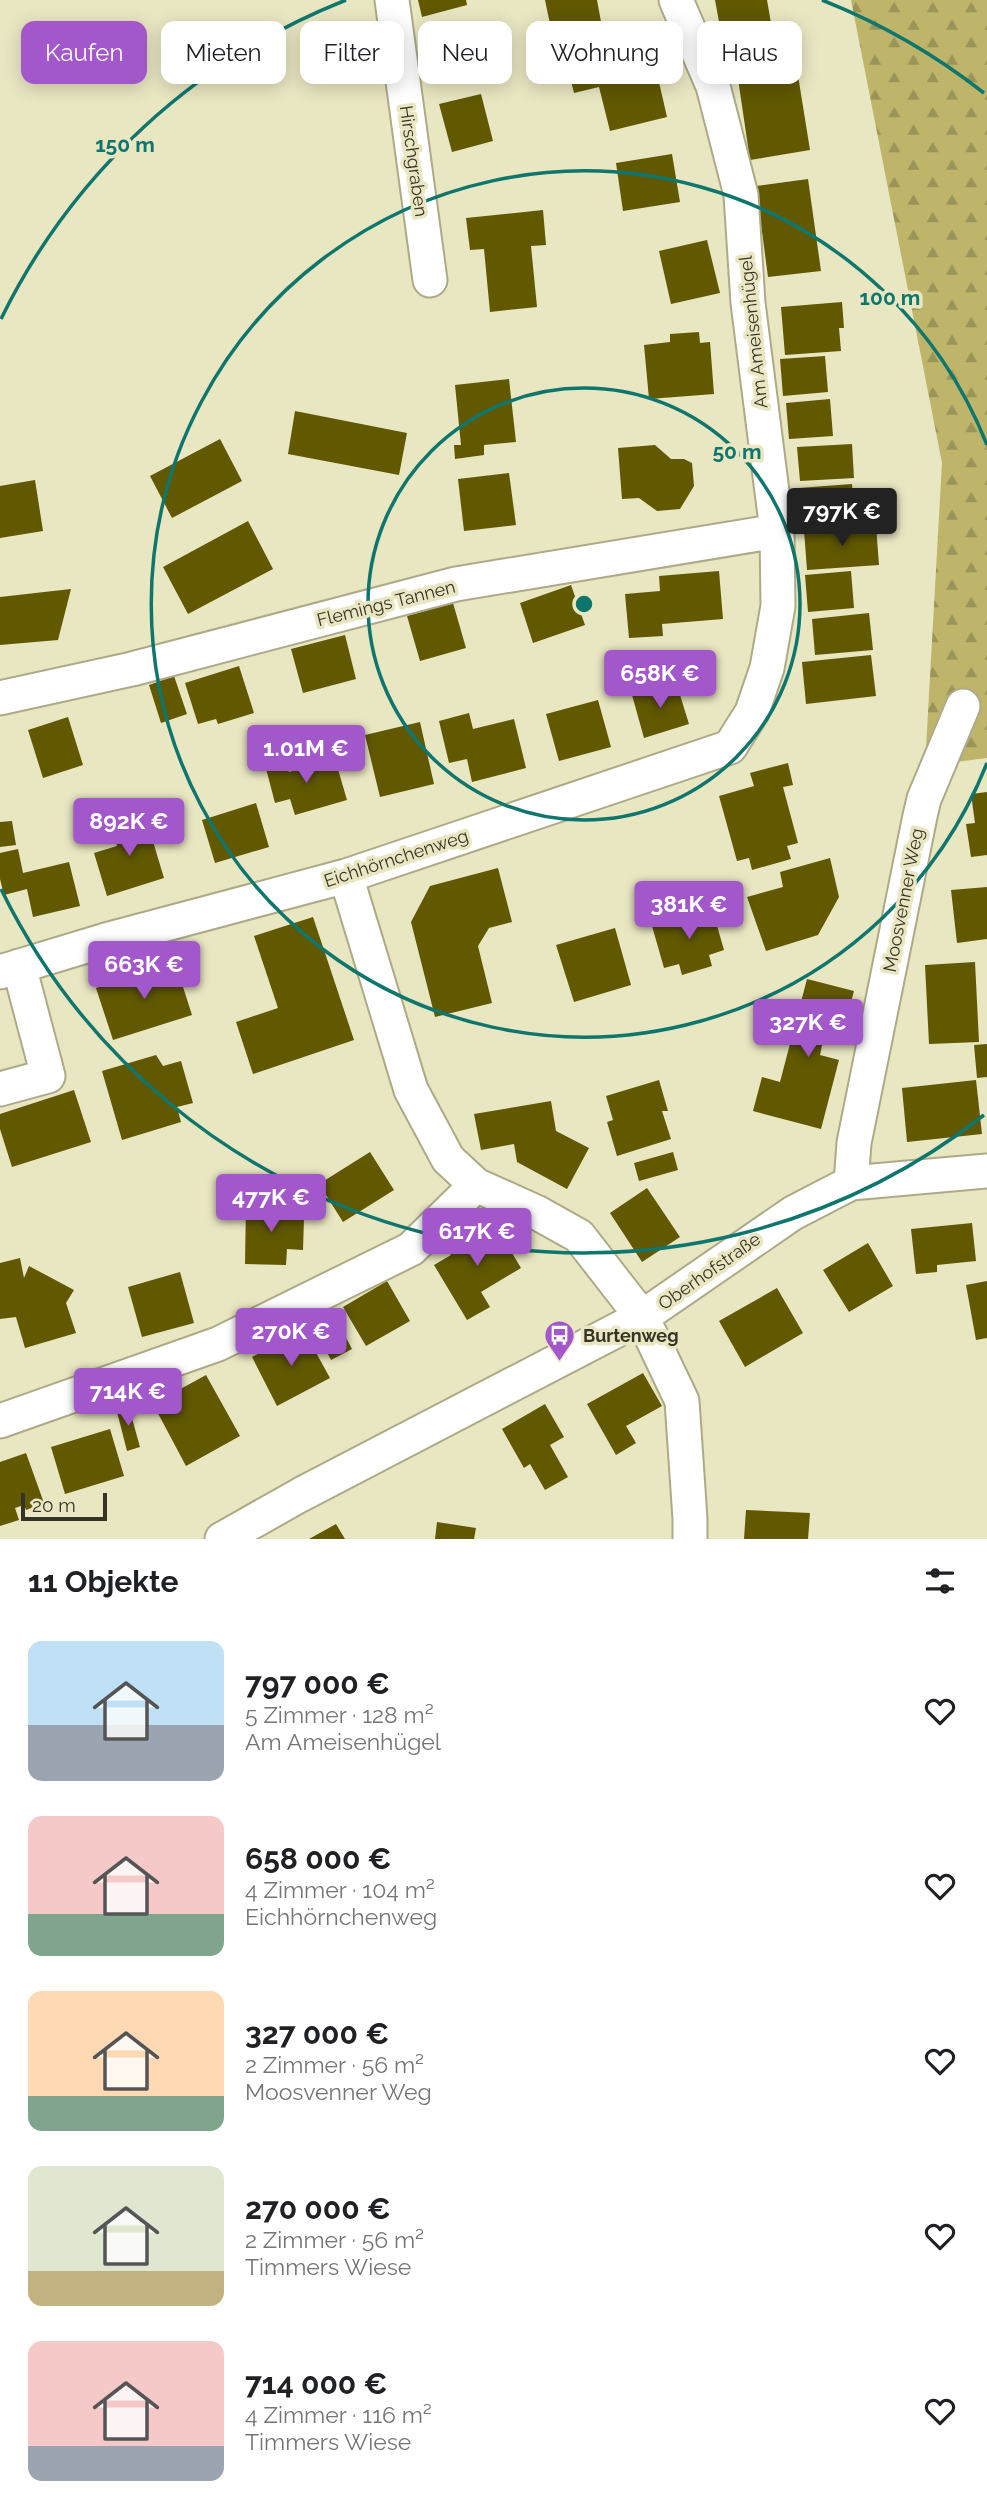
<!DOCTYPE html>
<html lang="de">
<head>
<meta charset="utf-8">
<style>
  :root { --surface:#fff; --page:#f6f6f6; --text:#202124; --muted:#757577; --accent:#a257ca }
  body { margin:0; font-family:Raleway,sans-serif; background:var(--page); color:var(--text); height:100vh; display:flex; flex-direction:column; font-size:26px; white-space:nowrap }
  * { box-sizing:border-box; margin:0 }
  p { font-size:23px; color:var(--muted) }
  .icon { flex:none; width:38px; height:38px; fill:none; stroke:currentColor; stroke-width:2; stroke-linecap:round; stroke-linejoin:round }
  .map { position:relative; height:1539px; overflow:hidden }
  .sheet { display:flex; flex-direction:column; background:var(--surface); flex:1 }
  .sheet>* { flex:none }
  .top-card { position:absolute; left:21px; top:21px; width:945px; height:63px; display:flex; gap:14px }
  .scale { position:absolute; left:21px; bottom:18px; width:86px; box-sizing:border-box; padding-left:7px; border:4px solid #363427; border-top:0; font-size:19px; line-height:24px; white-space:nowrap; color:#363427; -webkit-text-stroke:5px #e9e6c2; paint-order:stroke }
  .price { position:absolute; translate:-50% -60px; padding:0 16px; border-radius:7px; background:var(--accent); color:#fff; font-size:23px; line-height:46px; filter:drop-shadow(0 2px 4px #0008) }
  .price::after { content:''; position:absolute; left:50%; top:42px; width:21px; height:16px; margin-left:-10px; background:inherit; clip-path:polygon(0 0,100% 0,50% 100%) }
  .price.on { background:#222; color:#fff }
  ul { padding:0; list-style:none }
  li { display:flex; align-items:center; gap:21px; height:175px; padding:0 28px }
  li span { display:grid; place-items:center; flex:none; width:196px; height:140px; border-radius:14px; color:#555 }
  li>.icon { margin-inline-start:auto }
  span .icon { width:84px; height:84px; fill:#fffc; stroke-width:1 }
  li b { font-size:30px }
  h2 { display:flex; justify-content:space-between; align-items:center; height:84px; padding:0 28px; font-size:30px }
  .chip { padding:0 24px; border-radius:14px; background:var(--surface); box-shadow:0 4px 18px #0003; font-size:24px; line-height:63px }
  .chip.on { background:var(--accent); color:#fff }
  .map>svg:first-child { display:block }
  .forest { fill:url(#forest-firs) }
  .building { fill:#615800 }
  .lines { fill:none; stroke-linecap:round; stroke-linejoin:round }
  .street-casing { stroke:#adaa88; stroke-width:37 }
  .street { stroke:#fff; stroke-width:33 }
  .ring { fill:none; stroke:#0f766e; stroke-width:3.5 }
  .labels { text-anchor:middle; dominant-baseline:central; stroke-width:7; stroke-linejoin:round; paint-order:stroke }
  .street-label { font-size:18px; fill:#363427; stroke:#e9e6c2 }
  .poi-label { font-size:18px; font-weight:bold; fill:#363427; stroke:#e9e6c2; text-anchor:start }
  .centre { fill:#0f766e; stroke:#e9e6c2; stroke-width:3.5 }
  .ring-label { font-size:21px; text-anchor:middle; font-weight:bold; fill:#0f766e; stroke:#e9e6c2; stroke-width:7; stroke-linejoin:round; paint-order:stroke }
</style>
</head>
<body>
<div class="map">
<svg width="987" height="1539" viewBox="0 0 987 1539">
  <defs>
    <pattern id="forest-firs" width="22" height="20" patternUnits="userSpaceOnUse" patternTransform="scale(1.75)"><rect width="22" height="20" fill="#beb56b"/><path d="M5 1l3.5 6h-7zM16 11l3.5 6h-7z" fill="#9b9458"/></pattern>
  </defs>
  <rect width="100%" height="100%" fill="#e9e6c2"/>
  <path class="forest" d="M851,0H987V758L925,766L942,463Z"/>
  <path class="building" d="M418,0H466L467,5L422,17Z
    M545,0H597L604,38L555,48Z
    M715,0H767L772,29L722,38Z
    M611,63L615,79L656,69L667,117L610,131L599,87L574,93L569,73Z
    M796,63L810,150L750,160L737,72Z
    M481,94L493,141L452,152L439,104Z
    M672,154L680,202L623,211L616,163Z
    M808,179L821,271L768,277L756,186Z
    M543,210L546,245L531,246L537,307L490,312L484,249L470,250L466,218Z
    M707,240L720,293L671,304L659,251Z
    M842,302L844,328H839L841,351L785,355L781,307Z
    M699,332L700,343L710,342L714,394L649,399L644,345L670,342V334Z
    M825,356L828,392L783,396L780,359Z
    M509,379L516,442L484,445V455L455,459L454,445H461L455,385Z
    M830,399L833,436L789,439L786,403Z
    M295,411L407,433L399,475L288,454Z
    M220,439L242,481L172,518L150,476Z
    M852,444L854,478L800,481L797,447Z
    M655,445L671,459H684L692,463L694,486L680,509L657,511L639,498L622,499L618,448Z
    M509,473L516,525L464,531L458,479Z
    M35,480L43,531L0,538V486Z
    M852,484L854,523L801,526L799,488Z
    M248,521L273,569L188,614L163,567Z
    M876,525L879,565L807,570L804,530Z
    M719,571L723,619L662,624L663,636L629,638L625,594L660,591L659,576Z
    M851,571L854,608L808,612L805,575Z
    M571,585L585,625L533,643L520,603Z
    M71,589L58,640L0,645V597Z
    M453,603L466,648L420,661L407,616Z
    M869,613L873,650L815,655L812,619Z
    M345,635L356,679L303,693L291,649Z
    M871,655L876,696L806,704L802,662Z
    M239,666L254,713L218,724L216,719L198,724L185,683Z
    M174,676L187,714L161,723L149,685Z
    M676,682L689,724L644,738L632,695Z
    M598,700L611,747L559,761L546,714Z
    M469,713L473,729L514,719L526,768L472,782L467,759L449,763L439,721Z
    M68,717L83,765L43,778L28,730Z
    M420,722L434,784L380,797L365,735Z
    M284,756L289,772L335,759L347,800L295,815L290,799L275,803L264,761Z
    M788,763L793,785L783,787L798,843L787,846L791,859L752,870L749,858L737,861L719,796L754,786L750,773Z
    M987,792V855L971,857L966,824L975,823L971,794Z
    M256,803L269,847L215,863L202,820Z
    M145,815L164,878L107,896L94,853L117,846L111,825Z
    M12,821L16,845L0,847V822Z
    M18,849L23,873L69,862L80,906L33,917L27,889L4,895L0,879V853Z
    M830,858L839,897L818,935L766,951L747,897L783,887L780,872Z
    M498,868L512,922L489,928L478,946L492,1003L435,1017L411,922L430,886Z
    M987,887V939L957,943L951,890Z
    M712,908L724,950L709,955L712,966L682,975L679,964L664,968L652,926Z
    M313,917L354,1040L253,1074L236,1022L278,1008L254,936Z
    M615,928L631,985L574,1002L556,945Z
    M175,962L192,1015L113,1040L96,988Z
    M975,962L979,1042L929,1044L925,965Z
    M807,979L854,991L841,1040L824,1036L820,1055L839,1060L821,1129L753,1111L762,1077L780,1082Z
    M987,1044V1077L977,1078L974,1045Z
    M156,1055L163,1066L181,1061L193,1103L177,1107L181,1122L122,1140L102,1071Z
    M659,1080L668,1111H662L671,1139L617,1156L607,1122L613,1120L606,1096Z
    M976,1080L982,1134L907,1142L902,1088Z
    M74,1090L91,1142L12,1167L0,1129V1114Z
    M551,1101L556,1131L589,1148L567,1189L517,1162L514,1144L481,1150L474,1114Z
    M370,1152L394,1190L343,1222L319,1184Z
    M673,1152L678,1170L639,1181L634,1163Z
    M647,1188L680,1237L642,1262L610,1213Z
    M246,1204L290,1205L289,1218H304L303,1250L287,1249L286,1265L245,1264Z
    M493,1221L521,1268L481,1292L490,1307L467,1320L434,1265L451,1255L447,1248Z
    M972,1223L976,1261L937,1265V1272L916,1274L911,1229Z
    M868,1243L893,1286L849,1312L823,1270Z
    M20,1258L24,1278L29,1266L74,1290L66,1303L76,1333L25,1348L16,1317L0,1319V1263Z
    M180,1272L194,1323L142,1337L128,1287Z
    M387,1281L410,1321L366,1346L343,1307Z
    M987,1281V1338L976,1340L966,1285Z
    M777,1288L803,1333L745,1367L719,1321Z
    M333,1313L352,1349L331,1360L312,1324Z
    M303,1329L330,1378L277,1406L252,1357Z
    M643,1373L662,1406L626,1426L636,1443L616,1455L587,1404Z
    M206,1375L240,1436L186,1466L153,1404Z
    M128,1404L140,1447L127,1451L116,1408Z
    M545,1404L564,1437L550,1445L568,1477L545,1490L530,1464L524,1468L502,1429Z
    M110,1429L124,1476L65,1494L51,1447Z
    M26,1453L44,1503L26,1510L24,1505L15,1508L19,1520L0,1526V1462Z
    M746,1510L810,1513L808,1539H744Z
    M437,1522L476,1528L474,1539H435Z
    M336,1524L345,1539H309Z"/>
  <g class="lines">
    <defs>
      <path id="street" d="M392,0L430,280
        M0,698L132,669L456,584L777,531
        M346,876L411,1090L448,1159L476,1185L536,1212L579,1236L642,1317L682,1401L690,1519V1539
        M0,972L106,940L346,876L730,747L752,712L767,668L778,606L777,531L748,303L741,195L713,86L676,0
        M0,1089L48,1076L19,966
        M851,1183L854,1143L920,816L924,799L963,706
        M0,1421L218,1344L411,1249L476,1185
        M222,1539L300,1495L642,1317L793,1213L851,1183L987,1171"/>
    </defs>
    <use href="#street" class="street-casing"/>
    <use href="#street" class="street"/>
  </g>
  <g class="ring">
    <circle cx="584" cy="604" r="216"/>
    <path d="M987 763A433 433 0 1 1 987 445"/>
    <path d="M984 1115A649 649 0 0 1 1 889M1 319A649 649 0 0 1 346 0M822 0A649 649 0 0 1 984 93"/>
  </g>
  <defs>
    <symbol id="bus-pin" viewBox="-11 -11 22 30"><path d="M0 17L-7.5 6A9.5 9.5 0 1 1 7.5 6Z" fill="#a257ca" stroke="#e9e6c2"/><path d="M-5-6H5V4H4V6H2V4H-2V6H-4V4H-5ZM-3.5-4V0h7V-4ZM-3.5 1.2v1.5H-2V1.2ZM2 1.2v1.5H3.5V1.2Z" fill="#fff"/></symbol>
  </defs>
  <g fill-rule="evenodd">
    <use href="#bus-pin" x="542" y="1318" width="35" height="47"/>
  </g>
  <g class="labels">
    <g class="street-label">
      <text transform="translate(414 161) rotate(82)">Hirschgraben</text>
      <text transform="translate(753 332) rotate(-96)">Am Ameisenhügel</text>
      <text transform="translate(386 603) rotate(-14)">Flemings Tannen</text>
      <text transform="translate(396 858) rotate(-18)">Eichhörnchenweg</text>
      <text transform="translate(903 900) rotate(-79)">Moosvenner Weg</text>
      <text transform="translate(709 1271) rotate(-35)">Oberhofstraße</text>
    </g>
    <g class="poi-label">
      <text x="583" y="1335">Burtenweg</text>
    </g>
  </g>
  <circle cx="584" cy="604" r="10" class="centre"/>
  <g class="ring-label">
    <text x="125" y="152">150 m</text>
    <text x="890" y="305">100 m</text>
    <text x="737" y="459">50 m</text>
  </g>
</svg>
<div class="scale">20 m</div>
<b class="price on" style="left:842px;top:548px">797K €</b>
<b class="price" style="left:660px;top:710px">658K €</b>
<b class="price" style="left:306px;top:785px">1.01M €</b>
<b class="price" style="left:129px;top:858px">892K €</b>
<b class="price" style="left:689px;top:941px">381K €</b>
<b class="price" style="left:144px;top:1001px">663K €</b>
<b class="price" style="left:808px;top:1059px">327K €</b>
<b class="price" style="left:271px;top:1234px">477K €</b>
<b class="price" style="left:477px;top:1268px">617K €</b>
<b class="price" style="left:291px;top:1368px">270K €</b>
<b class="price" style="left:128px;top:1428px">714K €</b>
<div class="top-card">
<a class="chip on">Kaufen</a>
<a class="chip">Mieten</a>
<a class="chip">Filter</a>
<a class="chip">Neu</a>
<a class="chip">Wohnung</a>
<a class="chip">Haus</a>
</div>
</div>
<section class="sheet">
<h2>11 Objekte<svg class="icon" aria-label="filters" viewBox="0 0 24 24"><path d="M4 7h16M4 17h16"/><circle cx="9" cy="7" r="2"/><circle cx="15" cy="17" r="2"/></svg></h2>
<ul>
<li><span style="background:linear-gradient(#bfe0f5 60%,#9aa5b1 0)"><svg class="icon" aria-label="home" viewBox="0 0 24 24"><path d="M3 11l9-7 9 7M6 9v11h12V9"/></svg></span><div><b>797 000 €</b><p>5 Zimmer · 128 m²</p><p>Am Ameisenhügel</p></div><svg class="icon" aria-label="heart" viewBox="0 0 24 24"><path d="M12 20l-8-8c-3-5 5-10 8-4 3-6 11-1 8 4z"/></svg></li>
<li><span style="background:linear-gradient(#f6c9c9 70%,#7fa58c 0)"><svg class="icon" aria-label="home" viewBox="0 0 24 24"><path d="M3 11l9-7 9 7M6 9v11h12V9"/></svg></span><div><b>658 000 €</b><p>4 Zimmer · 104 m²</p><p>Eichhörnchenweg</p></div><svg class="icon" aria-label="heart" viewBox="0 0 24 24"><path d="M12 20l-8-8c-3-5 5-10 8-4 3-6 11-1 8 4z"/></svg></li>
<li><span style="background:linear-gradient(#ffd9b3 75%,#7fa58c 0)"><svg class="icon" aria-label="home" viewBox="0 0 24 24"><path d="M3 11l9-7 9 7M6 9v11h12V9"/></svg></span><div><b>327 000 €</b><p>2 Zimmer · 56 m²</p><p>Moosvenner Weg</p></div><svg class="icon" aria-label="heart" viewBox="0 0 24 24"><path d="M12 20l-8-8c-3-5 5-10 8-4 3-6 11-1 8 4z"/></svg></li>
<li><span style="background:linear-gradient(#dfe7d0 75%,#c2b280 0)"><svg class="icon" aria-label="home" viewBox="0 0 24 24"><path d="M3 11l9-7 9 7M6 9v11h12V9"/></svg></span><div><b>270 000 €</b><p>2 Zimmer · 56 m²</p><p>Timmers Wiese</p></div><svg class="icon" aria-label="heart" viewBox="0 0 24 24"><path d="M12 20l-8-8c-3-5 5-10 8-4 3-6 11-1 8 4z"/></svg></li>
<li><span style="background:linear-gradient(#f6c9c9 75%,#9aa5b1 0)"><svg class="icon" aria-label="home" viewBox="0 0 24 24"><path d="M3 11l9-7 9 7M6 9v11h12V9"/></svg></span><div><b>714 000 €</b><p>4 Zimmer · 116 m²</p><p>Timmers Wiese</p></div><svg class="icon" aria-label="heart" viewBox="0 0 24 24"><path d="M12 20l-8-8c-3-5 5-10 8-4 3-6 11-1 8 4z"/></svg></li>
</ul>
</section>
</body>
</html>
